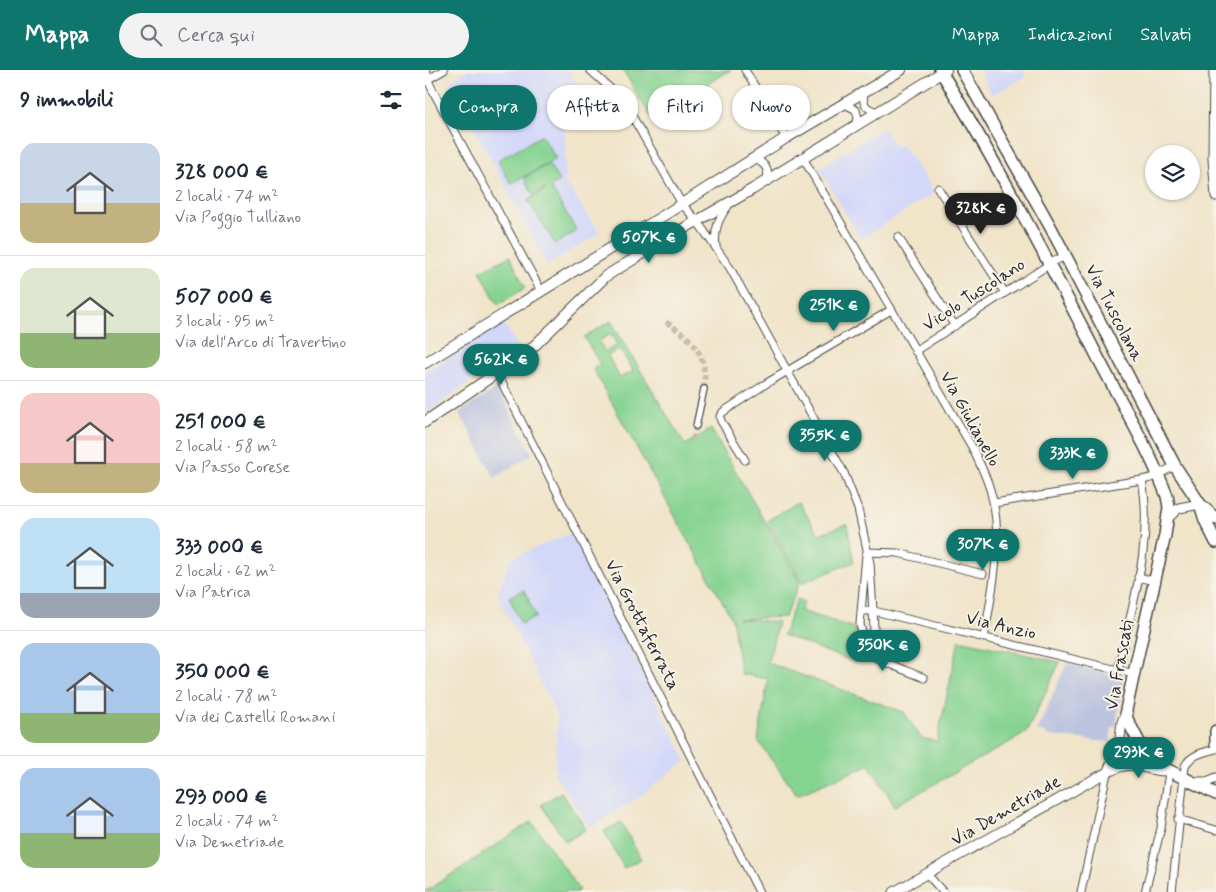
<!DOCTYPE html>
<html lang="it">
<head>
<meta charset="utf-8">
<style>
  :root { --surface:#fff; --page:#f2f2f3; --text:#1f2937; --muted:#747a83; --line:#e0e1e3; --accent:#0f766e }
  body { margin:0; font-family:Mynerve,sans-serif; background:var(--page); color:var(--text); height:100vh; display:flex; flex-direction:column; font-size:19px; white-space:nowrap }
  * { box-sizing:border-box; margin:0 }
  p { font-size:16px; color:var(--muted) }
  .icon { flex:none; width:28px; height:28px; fill:none; stroke:currentColor; stroke-width:2; stroke-linecap:round; stroke-linejoin:round }
  .map { position:relative; flex:1; overflow:hidden }
  .drawer { display:flex; flex-direction:column; background:var(--surface); width:425px }
  .drawer>* { flex:none }
  .hud { position:absolute; left:15px; top:15px; width:475px; height:45px; display:flex; gap:10px }
  .buttons { position:absolute; left:720px; top:75px; display:grid; gap:10px }
  .buttons a { display:grid; place-items:center; width:55px; height:55px; border-radius:50%; background:var(--surface); box-shadow:0 1px 4px #0004; font-size:25px }
  .price { position:absolute; translate:-50% -42px; padding:0 11px; border-radius:18px; background:var(--accent); color:#fff; font-size:16px; line-height:32px; filter:drop-shadow(0 1px 2px #0008) }
  .price::after { content:''; position:absolute; left:50%; top:30px; width:15px; height:11px; margin-left:-8px; background:inherit; clip-path:polygon(0 0,100% 0,50% 100%) }
  .price.current { background:#222; color:#fff }
  ul { padding:0; list-style:none }
  li { display:flex; align-items:center; gap:15px; height:125px; padding:0 20px }
  li+li { border-top:1px solid var(--line) }
  li span { display:grid; place-items:center; flex:none; width:140px; height:100px; border-radius:15px; color:#555 }
  li>.icon { margin-inline-start:auto }
  span .icon { width:60px; height:60px; fill:#fffc; stroke-width:1 }
  li b { font-size:21px }
  h2 { display:flex; justify-content:space-between; align-items:center; height:60px; padding:0 20px; font-size:21px }
  .chip { padding:0 18px; border-radius:22px; background:var(--surface); box-shadow:0 1px 4px #0004; font-size:18px; line-height:45px }
  .chip.current { background:var(--accent); color:#fff }
  header { display:flex; align-items:center; gap:30px; box-sizing:border-box; height:70px; padding:0 25px; background:var(--accent); color:#fff }
  header strong { font-size:24px }
  nav { display:flex; gap:28px; margin-inline-start:auto; font-size:18px }
  .search { width:350px; height:45px; background:var(--page); display:flex; align-items:center; gap:12px; box-sizing:border-box; padding:0 18px; border-radius:28px; color:var(--muted); font-size:19px }
  main { display:flex; flex:1; min-height:0 }
  .map>svg:first-child { display:block }
  .built { fill:#d3d8f9 }
  .industrial { fill:#bcc3de }
  .green { fill:#85d391; stroke:#587f5e; fill-rule:evenodd }
  .lines { fill:none; stroke-linecap:round; stroke-linejoin:round }
  .pedestrian-tunnel { stroke:#c9bfa9; stroke-width:5.5; stroke-dasharray:5.5 3; stroke-linecap:butt }
  .pedestrian-casing { stroke:#494743; stroke-width:8 }
  .minor-casing { stroke:#494743; stroke-width:9 }
  .tertiary-casing { stroke:#494743; stroke-width:11 }
  .secondary-casing { stroke:#494743; stroke-width:12 }
  .primary-casing { stroke:#494743; stroke-width:14 }
  .pedestrian { stroke:#fff; stroke-width:5.5 }
  .minor { stroke:#fff; stroke-width:7 }
  .tertiary { stroke:#fff; stroke-width:9 }
  .secondary { stroke:#fff; stroke-width:10 }
  .primary { stroke:#fff; stroke-width:11 }
  .labels { text-anchor:middle; dominant-baseline:central; stroke-width:4; stroke-linejoin:round; paint-order:stroke }
  .street-label { font-size:18px; fill:#2b2b2b; stroke:#f7f3e8 }
</style>
</head>
<body>
<header>
<strong>Mappa</strong>
<div class="search"><svg class="icon" aria-label="search" viewBox="0 0 24 24"><circle cx="10" cy="10" r="6"/><path d="M15 15l6 6"/></svg>Cerca qui</div>
<nav><a>Mappa</a><a>Indicazioni</a><a>Salvati</a></nav>
</header>
<main>
<section class="drawer">
<h2>9 immobili<svg class="icon" aria-label="filters" viewBox="0 0 24 24"><path d="M4 7h16M4 17h16"/><circle cx="9" cy="7" r="2"/><circle cx="15" cy="17" r="2"/></svg></h2>
<ul>
<li><span style="background:linear-gradient(#c9d6e8 60%,#c2b280 0)"><svg class="icon" aria-label="home" viewBox="0 0 24 24"><path d="M3 11l9-7 9 7M6 9v11h12V9"/></svg></span><div><b>328 000 €</b><p>2 locali · 74 m²</p><p>Via Poggio Tulliano</p></div></li>
<li><span style="background:linear-gradient(#dfe7d0 65%,#8fb573 0)"><svg class="icon" aria-label="home" viewBox="0 0 24 24"><path d="M3 11l9-7 9 7M6 9v11h12V9"/></svg></span><div><b>507 000 €</b><p>3 locali · 95 m²</p><p>Via dell'Arco di Travertino</p></div></li>
<li><span style="background:linear-gradient(#f6c9c9 70%,#c2b280 0)"><svg class="icon" aria-label="home" viewBox="0 0 24 24"><path d="M3 11l9-7 9 7M6 9v11h12V9"/></svg></span><div><b>251 000 €</b><p>2 locali · 58 m²</p><p>Via Passo Corese</p></div></li>
<li><span style="background:linear-gradient(#bfe0f5 75%,#9aa5b1 0)"><svg class="icon" aria-label="home" viewBox="0 0 24 24"><path d="M3 11l9-7 9 7M6 9v11h12V9"/></svg></span><div><b>333 000 €</b><p>2 locali · 62 m²</p><p>Via Patrica</p></div></li>
<li><span style="background:linear-gradient(#a9c7e8 70%,#8fb573 0)"><svg class="icon" aria-label="home" viewBox="0 0 24 24"><path d="M3 11l9-7 9 7M6 9v11h12V9"/></svg></span><div><b>350 000 €</b><p>2 locali · 78 m²</p><p>Via dei Castelli Romani</p></div></li>
<li><span style="background:linear-gradient(#a9c7e8 65%,#8fb573 0)"><svg class="icon" aria-label="home" viewBox="0 0 24 24"><path d="M3 11l9-7 9 7M6 9v11h12V9"/></svg></span><div><b>293 000 €</b><p>2 locali · 74 m²</p><p>Via Demetriade</p></div></li>
</ul>
</section>
<div class="map">
<svg width="791" height="822" viewBox="0 0 791 822">
  <rect width="100%" height="100%" fill="#f7f3e8"/>
  <filter id="ink" filterUnits="userSpaceOnUse"><feTurbulence type="fractalNoise" baseFrequency=".02" numOctaves="2"/><feDisplacementMap in="SourceGraphic" scale="10" xChannelSelector="R" yChannelSelector="G"/><feConvolveMatrix kernelMatrix="1 2 1 2 8 2 1 2 1" color-interpolation-filters="sRGB"/></filter>
  <filter id="wash" filterUnits="userSpaceOnUse"><feTurbulence type="fractalNoise" baseFrequency=".0096" numOctaves="4" result="noise"/><feDisplacementMap in="SourceGraphic" scale="20" xChannelSelector="R" yChannelSelector="G"/><feGaussianBlur stdDeviation="1.12" result="paint"/><feColorMatrix in="noise" values="0 0 0 0 0 0 0 0 0 0 0 0 0 0 0 0 0 1.4 0 .05"/><feComposite in="paint" operator="in"/></filter>
  <g filter="url(#wash)">
    <rect width="100%" height="100%" fill="#f0e4c9"/>
    <path class="built" d="M43,0H144L161,30L140,43V112L175,163L122,195L24,11Z
      M555,0H598L601,7L567,25Z
      M458,58L471,77L476,74L510,122L436,169L394,98Z
      M79,253L93,277L0,344V302Z
      M148,462L261,690L214,727L165,758L130,705L132,645L75,532L73,521L86,488Z"/>
    <path class="industrial" d="M73,318L107,384L70,408L34,342Z
      M642,593L692,606L698,610L691,656L687,657L685,672L625,666L612,660Z"/>
    <path class="green" d="M198,0H306L226,47Z
      M117,65L131,89L86,114L73,90Z
      M124,94L134,111L125,116L152,161L130,174L103,130L121,119L108,125L99,108Z
      M85,186L100,218L73,235L55,201Z
      M186,251L260,375L286,359L375,512L360,547L313,549L353,552L343,593L479,642L496,668L512,671L534,570L635,592L601,663L470,736L444,695L372,725L333,671L343,609L316,604L307,549L168,299L175,294L159,267ZM186,264L192,275L180,282L174,271ZM195,279L208,301L195,308L183,286Z
      M373,432L394,464L422,454L429,492L377,513L342,451Z
      M99,520L111,547L96,554L84,527Z
      M372,529L379,532L376,541L430,558L431,593L358,565Z
      M136,722L161,759L141,772L116,735Z
      M107,751L154,820L151,822H0Z
      M196,752L216,789L199,798L179,761Z"/>
  </g>
  <g filter="url(#ink)">
    <g class="lines">
      <path class="pedestrian-tunnel" d="M241,252C268,269 283,284 279,319
        M268,370L271,356"/>
      <defs>
        <path id="pedestrian" d="M271,356L279,319"/>
        <path id="minor" d="M1,0L3,10L8,21L116,221
          M165,0L198,30L257,134L272,151L305,198L419,403L433,439L445,493L449,557L448,566L442,574
          M320,0L361,68
          M0,11L19,0
          M439,22C437,34 440,38 452,42
          M420,34L431,40L433,48L431,55
          M378,88L547,377C554,392 562,407 566,423C579,468 567,523 559,568
          M327,89C339,91 346,100 341,111
          M513,118L580,223
          M473,167L530,256
          M291,176C289,160 293,149 303,136
          M490,281L628,192L640,186
          M72,303L334,822
          M320,390L296,351L295,346L298,342L342,313L466,240
          M569,433L717,410L726,408L750,396
          M442,482L473,483L558,504
          M441,485L435,554C436,560 442,579 446,583C451,591 489,603 499,608
          M713,507L729,511
          M436,541H449L709,604
          M693,600C706,538 729,473 717,410
          M753,749L791,760
          M502,804L518,822
          M656,822L682,703
          M720,822L736,758L744,702
          M747,822L760,696C765,685 779,682 791,679"/>
        <path id="tertiary" d="M789,0L788,89L791,126
          M743,448L754,438L775,434
          M682,703L694,676L697,652L701,642
          M769,712H782L791,708
          M469,822L673,707C685,701 698,693 712,696C722,698 730,701 741,701"/>
        <path id="secondary" d="M0,293L241,144L361,68L476,0
          M0,352L105,280L181,206L258,159L328,119L521,0"/>
        <path id="primary" d="M515,0C570,90 619,183 667,276C692,326 722,374 742,426L744,437L740,465L710,598L701,640L702,649L716,676L733,695L791,724
          M537,0L625,156L750,396L775,434L791,449
          M775,434L780,450L791,472
          M791,661V674"/>
      </defs>
      <use href="#pedestrian" class="pedestrian-casing"/>
      <use href="#minor" class="minor-casing"/>
      <use href="#tertiary" class="tertiary-casing"/>
      <use href="#secondary" class="secondary-casing"/>
      <use href="#primary" class="primary-casing"/>
      <use href="#pedestrian" class="pedestrian"/>
      <use href="#minor" class="minor"/>
      <use href="#tertiary" class="tertiary"/>
      <use href="#secondary" class="secondary"/>
      <use href="#primary" class="primary"/>
    </g>
  </g>
  <g class="labels">
    <g class="street-label">
      <text transform="translate(549 225) rotate(-33)">Vicolo Tuscolano</text>
      <text transform="translate(689 243) rotate(63)">Via Tuscolana</text>
      <text transform="translate(545 349) rotate(61)">Via Giulianello</text>
      <text transform="translate(217 555) rotate(63)">Via Grottaferrata</text>
      <text transform="translate(576 556) rotate(13)">Via Anzio</text>
      <text transform="translate(695 595) rotate(-80)">Via Frascati</text>
      <text transform="translate(581 741) rotate(-30)">Via Demetriade</text>
    </g>
  </g>
</svg>
<div class="buttons">
<a><svg class="icon" aria-label="layers" viewBox="0 0 24 24"><path d="M12 4l9 5-9 5-9-5zM3 14l9 5 9-5"/></svg></a>
</div>
<b class="price current" style="left:556px;top:165px">328K €</b>
<b class="price" style="left:224px;top:194px">507K €</b>
<b class="price" style="left:409px;top:262px">251K €</b>
<b class="price" style="left:76px;top:316px">562K €</b>
<b class="price" style="left:400px;top:392px">355K €</b>
<b class="price" style="left:648px;top:410px">333K €</b>
<b class="price" style="left:558px;top:501px">307K €</b>
<b class="price" style="left:458px;top:602px">350K €</b>
<b class="price" style="left:714px;top:709px">293K €</b>
<div class="hud">
<a class="chip current">Compra</a>
<a class="chip">Affitta</a>
<a class="chip">Filtri</a>
<a class="chip">Nuovo</a>
</div>
</div>
</main>
</body>
</html>
